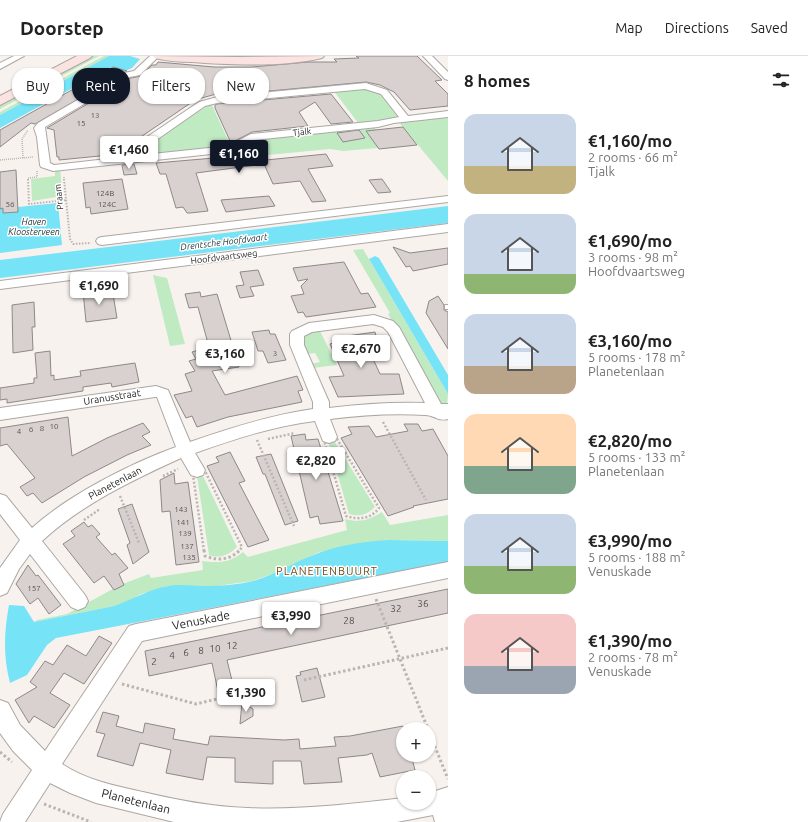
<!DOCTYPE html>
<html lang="en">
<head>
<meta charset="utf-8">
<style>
  :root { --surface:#fff; --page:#f6f6f6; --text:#222; --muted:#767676; --line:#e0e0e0; --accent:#111827 }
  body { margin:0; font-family:Ubuntu,sans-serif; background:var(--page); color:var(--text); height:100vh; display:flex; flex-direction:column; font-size:15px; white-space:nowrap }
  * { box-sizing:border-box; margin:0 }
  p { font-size:13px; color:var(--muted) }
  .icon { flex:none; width:22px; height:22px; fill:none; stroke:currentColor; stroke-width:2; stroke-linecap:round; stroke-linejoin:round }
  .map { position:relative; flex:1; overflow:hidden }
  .panel { display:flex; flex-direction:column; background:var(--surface); width:360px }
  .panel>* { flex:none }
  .top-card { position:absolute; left:12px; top:12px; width:376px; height:36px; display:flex; gap:8px }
  .fabs { position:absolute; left:396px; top:666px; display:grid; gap:8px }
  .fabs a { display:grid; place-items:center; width:40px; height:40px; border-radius:50%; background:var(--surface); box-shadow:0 1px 3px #0004; font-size:20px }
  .price { position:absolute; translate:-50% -34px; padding:0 9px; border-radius:4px; background:#fff; color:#222; font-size:13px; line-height:26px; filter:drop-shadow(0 1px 2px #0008) }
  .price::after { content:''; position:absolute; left:50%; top:24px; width:12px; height:9px; margin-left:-6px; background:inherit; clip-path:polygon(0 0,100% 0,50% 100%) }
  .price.active { background:var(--accent); color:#fff }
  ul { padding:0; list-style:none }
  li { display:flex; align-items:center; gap:12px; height:100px; padding:0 16px }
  li span { display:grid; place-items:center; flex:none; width:112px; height:80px; border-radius:12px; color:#555 }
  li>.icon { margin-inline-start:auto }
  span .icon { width:48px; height:48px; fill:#fffc; stroke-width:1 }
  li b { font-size:17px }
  h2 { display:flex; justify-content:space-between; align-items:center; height:48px; padding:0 16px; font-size:17px }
  .tag { padding:0 14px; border-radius:16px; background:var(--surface); box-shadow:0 1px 3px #0004; font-size:14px; line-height:36px }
  .tag.active { background:var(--accent); color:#fff }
  header { display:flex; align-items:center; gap:24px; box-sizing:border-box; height:56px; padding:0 20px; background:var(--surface); border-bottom:1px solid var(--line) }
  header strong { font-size:19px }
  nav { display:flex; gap:22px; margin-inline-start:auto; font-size:14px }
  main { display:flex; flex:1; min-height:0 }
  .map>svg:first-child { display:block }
  .green { fill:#c0eac2 }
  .water { fill:#76e3f6 }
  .building { fill:#d8d1d0; stroke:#8e8887 }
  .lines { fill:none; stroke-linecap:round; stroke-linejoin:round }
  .lane-casing { stroke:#ada7a4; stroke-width:2 }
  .street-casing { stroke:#ada7a4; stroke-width:2 }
  .secondary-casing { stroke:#ada7a4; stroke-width:2 }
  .path-far3 { stroke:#bab5b2; stroke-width:1.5; stroke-dasharray:1 1; stroke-linecap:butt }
  .path-far2 { stroke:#bab5b2; stroke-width:2; stroke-dasharray:1.5 1.5; stroke-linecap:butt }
  .path-far1 { stroke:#bab5b2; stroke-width:2.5; stroke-dasharray:2 2; stroke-linecap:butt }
  .path { stroke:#bab5b2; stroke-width:3; stroke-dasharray:2.5 2.5; stroke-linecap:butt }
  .lane { fill:#fff; fill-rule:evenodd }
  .street { fill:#fff; fill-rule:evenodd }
  .secondary { fill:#fbe3e1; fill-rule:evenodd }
  .labels { text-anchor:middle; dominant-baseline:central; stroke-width:3; stroke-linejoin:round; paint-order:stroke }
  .number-label { font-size:8px; fill:#555250 }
  .far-street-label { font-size:9px; fill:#292726; stroke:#fff }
  .far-water-label { font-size:9px; font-style:italic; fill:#1a2e31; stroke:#fff }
  .street-label { font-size:10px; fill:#292726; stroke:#fff }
  .near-number-label { font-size:10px; fill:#555250 }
  .neighbourhood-label { font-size:11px; letter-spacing:1px; fill:#6e4e19; stroke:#fff }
  .near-street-label { font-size:12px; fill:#292726; stroke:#fff }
</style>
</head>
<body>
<header>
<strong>Doorstep</strong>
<nav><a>Map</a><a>Directions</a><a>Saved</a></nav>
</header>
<main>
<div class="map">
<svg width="448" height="766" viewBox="0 0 448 766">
  <rect width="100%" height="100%" fill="#f8f2ef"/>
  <path class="green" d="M91,0H99L0,53V48Z
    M104,0H109L0,59V56Z
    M364,32L380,37L397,57L398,61L382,65L359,68L333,34Z
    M211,47L229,86V90L151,98L155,85Z
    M448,60V125L398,65Z
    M373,70L389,91L343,95L330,93L268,99L261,83Z
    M60,113L63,142L56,141L32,145L31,123L55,120V114Z
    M363,193L448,338L447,350L439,347L434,339L388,258L390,257L353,194Z
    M153,219L167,222L185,288L170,290Z
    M320,275L337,309L312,312L311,308L320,306L315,297L307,298L302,283C306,276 313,276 320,275Z
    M333,383L375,451C367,459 359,461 349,458L328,385Z
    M202,418L237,491C229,499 220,503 209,499L197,420Z
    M382,456L390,469L448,459V485L388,484L319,496L281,515L252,525L217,530H167L141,538L127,546L114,550L34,566L37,564L67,558L120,529L149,518L151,522L203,514L202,505C218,507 230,507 243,496L248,501L347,474L345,463C360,467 369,464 382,456Z"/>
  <path class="water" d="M109,0H130L140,3L132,12L125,15L111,11L0,72V59Z
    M58,147L62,189L0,197V153H3V157L18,156V151Z
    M448,150V167L0,222V204Z
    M375,200L379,202L448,319V338L369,203Z
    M388,484L448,485V506L56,582L47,589L27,619L10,627C3,600 4,576 9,549L24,550L34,566L114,550C132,544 149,533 168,530C180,528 192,530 204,530C220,530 237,529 253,525C274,519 291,508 311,500C336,489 362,486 388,484Z"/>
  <path class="building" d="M356,0H417L442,24L435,25L448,38V50L410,54L394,36L380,29L366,26L216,40V38L195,44L129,89L132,99L120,100V98L59,104V101H57L54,74L47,72L131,22L141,20L152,9H156L158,6L214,11H252L308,6H337L334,3L359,2Z
    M113,11L127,15L35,68L31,67L0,91V74Z
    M331,38L353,66L331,68L315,46L299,56L308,70L252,76L231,87L215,52V49L217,48Z
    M403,71L417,89L379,93L366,75Z
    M359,74L365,82L343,86L337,77Z
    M253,85H257L266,104L326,98L333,110L308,113L326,145L312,146L300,125L273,128L264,108L196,117L208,155L190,157H187L183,151L176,152L166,118H160L156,107L214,102V100L236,98L235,95Z
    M134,108L137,118L124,119L122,109Z
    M16,114L18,156L3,157V152L0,153V116Z
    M122,123L128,153L91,158L90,151L86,152L83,127Z
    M382,123L391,136L378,137L369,124Z
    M269,140L275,150L226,156L221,144Z
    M393,191L410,197L448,192V208L413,215L410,210L406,211Z
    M344,206L361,238L368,237L376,251L306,261L303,256L298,257L291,240L304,238L301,230L308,223L298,225L293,212Z
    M258,214L264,229L250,231L254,240L240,242L236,230L244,229L240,216Z
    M100,232L101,240L113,238L117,262L86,266L83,235Z
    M200,236L201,241L217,238L239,311L212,315L225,339L297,320L303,334L298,335L302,346L228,361L197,371L192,360L186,362L174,339L192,335L185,318L195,315L189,305L196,303L192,296L209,291L198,251L189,252L185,238Z
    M438,240L444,249V254L448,256V293L426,257L429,245Z
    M34,246L35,271H32L33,294L13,297L12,249Z
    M269,274L270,278H275L286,304L268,307L263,295H258L252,276Z
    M375,276L379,292L369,294L380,318H399L404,338L338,341L329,321L344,320L330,288L333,287V282Z
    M50,295L51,320L54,319V324L81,320L80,315L135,307L139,326L112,331L111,327L83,331V335L7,347V343L0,344V332L34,327V322H37L35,297Z
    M68,361L72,400L107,382L143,367L150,376L142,380L151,389L127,399L84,421L42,447L33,437L27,440L20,431L35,422L7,388L0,390V372Z
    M404,368H418L422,375L433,373L448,400V443L413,450L414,451L388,460L341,382L352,378L348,371L369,370L376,381L408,375Z
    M305,378L306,384L318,383L343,465L320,468L318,460L310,462L291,380Z
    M230,396L245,425L239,427L269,484L248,491L207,410L219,406L216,401Z
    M271,398L298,465L285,469L265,418H263L256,401Z
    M174,417L175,428L188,426L199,506L176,509L170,455L162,456L160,424Z
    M132,448L149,496L133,508L127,489L130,487L118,453Z
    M84,466L88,471L92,469L100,478L96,481L112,499L115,497L128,512L119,518L124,529L114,534L104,520L94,527L63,488L75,480L71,475Z
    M28,509L36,520L38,519L61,549L49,558L38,542L30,548L16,528Z
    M448,533V557L227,604L235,637L219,640L212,607L149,620L145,595Z
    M99,580L112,587L84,628L64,617L50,637L70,649L54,672L34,660L29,667L15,644L37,631L30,626L45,605L53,609L67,589L86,600Z
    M317,612L325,641L302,646L296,620L301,619L300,616Z
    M242,646L253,653V660L240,668Z
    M103,656L119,660L116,670L143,677L145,667L175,673L173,683L208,689L210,680L284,684L299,683L300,693L336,690L334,681L350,680L403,670V699H411L415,714L380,721L372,697L367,699L338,702L342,726L304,728L301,705H273V728L235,726V702L207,701L203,724L166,717L171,694L140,687L133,710L97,700L105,678L96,676Z"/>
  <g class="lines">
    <defs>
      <path id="lane" d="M445,249H448V253H445Z"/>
      <path id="street" d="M14,0H24L0,13V7Z
        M150,0H159L140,19L130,21L45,71L50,107L54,109L142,99L140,91L144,83L199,46L217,41L366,27L387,34L408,60L448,55V61L394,67L378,71L253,84L230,96L53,115L41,111L40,109L37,81L34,72L38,67L124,17L134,15ZM365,33L381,38L399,61L378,65L251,78L228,90L152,98L150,91L152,87L205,50L217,47Z
        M423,0H432L448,16V24L445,23Z
        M448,140V146L102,189L98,188L96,185L98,182L102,181Z
        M448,168V176L0,233V225Z
        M374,259L393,265L399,271L441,348H448V363C439,366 434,359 425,359C393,357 362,359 330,363L337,381L335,385L329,387L323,385L315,365C274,370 234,383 195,397L205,414L203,419L197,421L191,419L181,402C133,424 82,448 42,485L85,539L88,545L85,551L78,554L71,551L30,498L19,513L7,537L0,540V512L20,484L0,458V438L6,440L32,472C67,440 131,407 176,391L157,341H155L0,364V352L156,330L168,334L190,386C230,372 271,359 313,353V346L290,289V278L292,275L309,267ZM373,268L383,271L388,276L425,347C393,346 361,348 329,352V346L304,289V280L312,276Z
        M448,506V522L142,585L62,708C86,724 115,730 143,736C177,744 212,751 248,752C300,754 352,748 403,742V747H429V737L448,731V766H435L433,759L397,766H174L96,747L70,737L50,727L25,766H0L3,758L32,714L13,695L0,677V644L8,647L20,669L45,695L129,570L136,568Z"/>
      <path id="secondary" d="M77,0H92L90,2L0,49V40Z
        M153,0L238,1L324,0L322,2C286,11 230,9 192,6C180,6 167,5 155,2Z"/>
    </defs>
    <use href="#lane" class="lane-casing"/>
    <use href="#street" class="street-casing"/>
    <use href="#secondary" class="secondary-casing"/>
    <path class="path-far3" d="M23,102L22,83L28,74
      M0,104L33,101
      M64,121V124
      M28,124V122L37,121V115"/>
    <path class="path-far2" d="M28,123L29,148L67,144
      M64,123L70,183L73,188L91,187"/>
    <path class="path-far1" d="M383,366L426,444
      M329,381L337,383L379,452C371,463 359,464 346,460L324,384Z
      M268,383L295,377
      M257,384L294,470
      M163,420L178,413
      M120,440L139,487
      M84,464L100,453
      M204,495L193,419L197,414L206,417L242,491L239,495"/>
    <path class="path" d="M204,494L205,500C218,505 230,504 240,494
      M376,543L428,673
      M304,624L448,592
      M122,628L196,648L263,632
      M429,676L448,723
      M0,696L12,706
      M44,748L91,766"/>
    <use href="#lane" class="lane"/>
    <use href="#street" class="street"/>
    <use href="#secondary" class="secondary"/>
  </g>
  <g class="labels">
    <g class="number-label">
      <text x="95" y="59">13</text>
      <text x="81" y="67">15</text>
      <text x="105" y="137">124B</text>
      <text x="10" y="148">56</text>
      <text x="107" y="148">124C</text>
      <text x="275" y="297">3</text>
      <text x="54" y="370">10</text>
      <text x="42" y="372">8</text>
      <text x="31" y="373">6</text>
      <text x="19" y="375">4</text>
      <text x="181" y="453">143</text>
      <text x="183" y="466">141</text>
      <text x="185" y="477">139</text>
      <text x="187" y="490">137</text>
      <text x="189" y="501">135</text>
      <text x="34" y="532">157</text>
    </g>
    <g class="far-street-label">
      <text transform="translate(302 76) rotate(-6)">Tjalk</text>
      <text transform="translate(59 141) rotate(-96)">Praam</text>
      <text transform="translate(224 201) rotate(-7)">Hoofdvaartsweg</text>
    </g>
    <g class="far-water-label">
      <text x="34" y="166">Haven<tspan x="34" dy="10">Kloosterveen</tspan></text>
      <text transform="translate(224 186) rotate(-7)">Drentsche Hoofdvaart</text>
    </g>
    <g class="street-label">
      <text transform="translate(112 341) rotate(-9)">Uranusstraat</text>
      <text transform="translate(115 427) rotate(-28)">Planetenlaan</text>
    </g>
    <g class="near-number-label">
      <text x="423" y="547">36</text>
      <text x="396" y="552">32</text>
      <text x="349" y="564">28</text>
      <text x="232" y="589">12</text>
      <text x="215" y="592">10</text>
      <text x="201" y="594">8</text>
      <text x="186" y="596">6</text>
      <text x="172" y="599">4</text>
      <text x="154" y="605">2</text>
    </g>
    <g class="neighbourhood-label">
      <text x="327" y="515">PLANETENBUURT</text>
    </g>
    <g class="near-street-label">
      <text transform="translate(201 564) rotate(-11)">Venuskade</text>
      <text transform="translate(136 745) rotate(14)">Planetenlaan</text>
    </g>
  </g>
</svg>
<div class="fabs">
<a>+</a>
<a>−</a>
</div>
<b class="price" style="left:129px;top:114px">€1,460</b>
<b class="price active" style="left:239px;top:118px">€1,160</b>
<b class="price" style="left:99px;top:250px">€1,690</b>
<b class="price" style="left:361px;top:313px">€2,670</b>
<b class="price" style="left:225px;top:318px">€3,160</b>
<b class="price" style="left:316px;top:425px">€2,820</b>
<b class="price" style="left:291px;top:580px">€3,990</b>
<b class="price" style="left:246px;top:657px">€1,390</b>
<div class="top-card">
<a class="tag">Buy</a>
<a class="tag active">Rent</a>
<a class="tag">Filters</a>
<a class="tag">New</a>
</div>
</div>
<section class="panel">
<h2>8 homes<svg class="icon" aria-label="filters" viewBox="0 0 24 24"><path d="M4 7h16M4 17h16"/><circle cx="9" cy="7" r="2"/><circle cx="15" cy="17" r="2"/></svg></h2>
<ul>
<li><span style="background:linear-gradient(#c9d6e8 65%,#c2b280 0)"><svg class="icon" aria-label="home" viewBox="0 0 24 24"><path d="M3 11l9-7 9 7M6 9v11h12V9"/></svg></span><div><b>€1,160/mo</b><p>2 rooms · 66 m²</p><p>Tjalk</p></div></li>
<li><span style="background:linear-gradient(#c9d6e8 75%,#8fb573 0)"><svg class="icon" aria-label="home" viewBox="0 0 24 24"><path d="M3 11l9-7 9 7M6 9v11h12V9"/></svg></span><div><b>€1,690/mo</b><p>3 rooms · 98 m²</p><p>Hoofdvaartsweg</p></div></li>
<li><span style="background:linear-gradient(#c9d6e8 65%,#b9a48a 0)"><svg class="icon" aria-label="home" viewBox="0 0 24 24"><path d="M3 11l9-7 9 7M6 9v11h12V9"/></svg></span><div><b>€3,160/mo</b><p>5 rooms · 178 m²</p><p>Planetenlaan</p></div></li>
<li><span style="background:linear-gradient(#ffd9b3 65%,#7fa58c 0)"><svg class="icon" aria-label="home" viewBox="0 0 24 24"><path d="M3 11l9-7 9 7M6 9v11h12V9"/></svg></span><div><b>€2,820/mo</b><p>5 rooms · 133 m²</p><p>Planetenlaan</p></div></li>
<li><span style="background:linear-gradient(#c9d6e8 65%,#8fb573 0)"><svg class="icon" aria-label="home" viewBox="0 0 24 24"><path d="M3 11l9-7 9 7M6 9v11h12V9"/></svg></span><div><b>€3,990/mo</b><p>5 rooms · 188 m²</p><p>Venuskade</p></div></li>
<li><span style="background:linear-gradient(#f6c9c9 65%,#9aa5b1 0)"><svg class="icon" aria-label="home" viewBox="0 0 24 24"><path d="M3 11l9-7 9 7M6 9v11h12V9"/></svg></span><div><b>€1,390/mo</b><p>2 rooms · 78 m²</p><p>Venuskade</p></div></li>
</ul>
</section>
</main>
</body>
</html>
